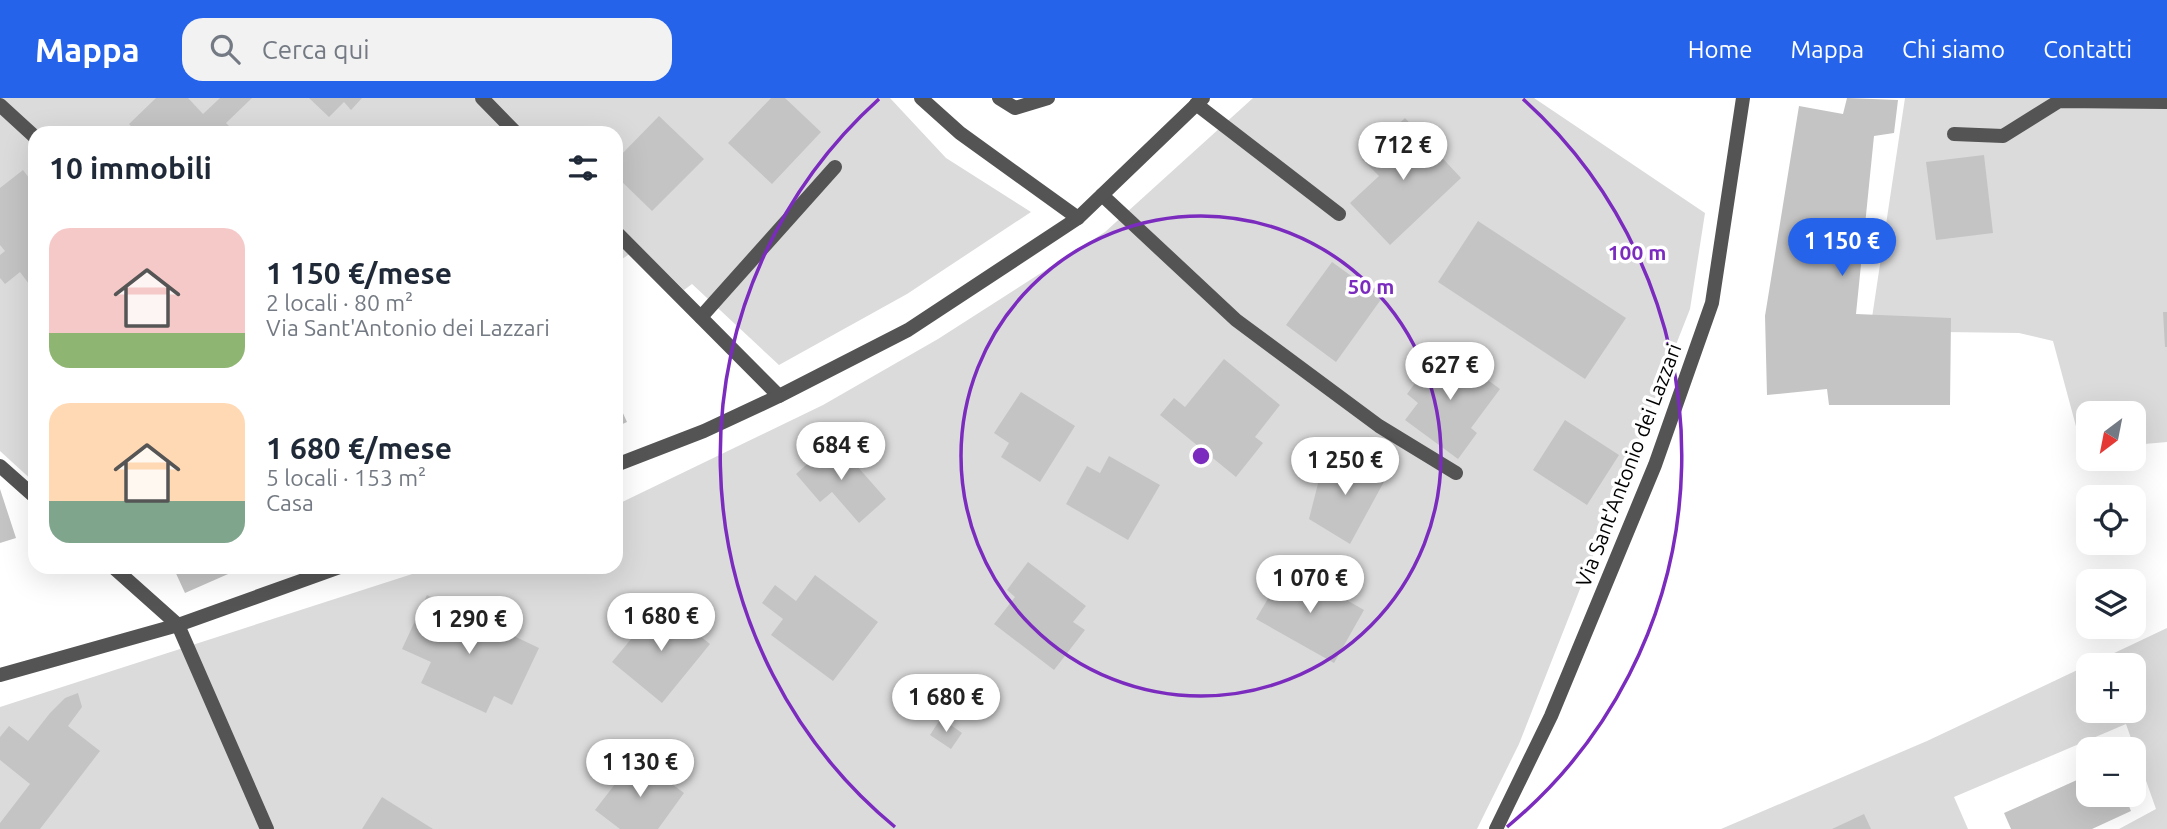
<!DOCTYPE html>
<html lang="it">
<head>
<meta charset="utf-8">
<style>
  :root { --surface:#fff; --page:#f2f2f3; --text:#1f2937; --muted:#747a83; --accent:#2563eb }
  body { margin:0; font-family:Ubuntu,sans-serif; background:var(--page); color:var(--text); height:100vh; display:flex; flex-direction:column; font-size:26px; white-space:nowrap }
  * { box-sizing:border-box; margin:0 }
  p { font-size:23px; color:var(--muted) }
  .icon { flex:none; width:38px; height:38px; fill:none; stroke:currentColor; stroke-width:2; stroke-linecap:round; stroke-linejoin:round }
  .map { position:relative; flex:1; overflow:hidden }
  .details { position:absolute; left:28px; top:28px; width:595px; height:448px; display:flex; flex-direction:column; background:var(--surface); border-radius:21px; box-shadow:0 7px 28px #0002 }
  .details>* { flex:none }
  .needle { width:46px; rotate:212deg }
  .buttons { position:absolute; left:2076px; top:303px; display:grid; gap:14px }
  .buttons a { display:grid; place-items:center; width:70px; height:70px; border-radius:14px; background:var(--surface); box-shadow:0 7px 28px #0002; font-size:35px }
  .price { position:absolute; translate:-50% -60px; padding:0 16px; border-radius:24px; background:#fff; color:#222; font-size:23px; line-height:46px; filter:drop-shadow(0 2px 4px #0008) }
  .price::after { content:''; position:absolute; left:50%; top:42px; width:21px; height:16px; margin-left:-10px; background:inherit; clip-path:polygon(0 0,100% 0,50% 100%) }
  .price.current { background:var(--accent); color:#fff }
  ul { padding:0; list-style:none }
  li { display:flex; align-items:center; gap:21px; height:175px; padding:0 21px }
  li span { display:grid; place-items:center; flex:none; width:196px; height:140px; border-radius:21px; color:#555 }
  li>.icon { margin-inline-start:auto }
  span .icon { width:84px; height:84px; fill:#fffc; stroke-width:1 }
  li b { font-size:30px }
  h2 { display:flex; justify-content:space-between; align-items:center; height:84px; padding:0 21px; font-size:30px }
  header { display:flex; align-items:center; gap:42px; box-sizing:border-box; height:98px; padding:0 35px; background:var(--accent); color:#fff }
  header strong { font-size:33px }
  nav { display:flex; gap:38px; margin-inline-start:auto; font-size:24px }
  .search { width:490px; height:63px; background:var(--page); display:flex; align-items:center; gap:18px; box-sizing:border-box; padding:0 24px; border-radius:21px; color:var(--muted); font-size:26px }
  .map>svg:first-child { display:block }
  .green { fill:#dbdbdb }
  .building { fill:#c4c4c4 }
  .lines { fill:none; stroke-linecap:round; stroke-linejoin:round }
  .service { stroke:#545454; stroke-width:14 }
  .minor { stroke:#545454; stroke-width:14 }
  .tertiary { stroke:#545454; stroke-width:14 }
  .ring { fill:none; stroke:#7b2cbf; stroke-width:3.5 }
  .labels { text-anchor:middle; dominant-baseline:central; stroke-width:7; stroke-linejoin:round; paint-order:stroke }
  .street-label { font-size:21px; fill:#000; stroke:#fff }
  .centre { fill:#7b2cbf; stroke:#fff; stroke-width:3.5 }
  .ring-label { font-size:21px; text-anchor:middle; font-weight:bold; fill:#7b2cbf; stroke:#fff; stroke-width:7; stroke-linejoin:round; paint-order:stroke }
</style>
</head>
<body>
<header>
<strong>Mappa</strong>
<div class="search"><svg class="icon" aria-label="search" viewBox="0 0 24 24"><circle cx="10" cy="10" r="6"/><path d="M15 15l6 6"/></svg>Cerca qui</div>
<nav><a>Home</a><a>Mappa</a><a>Chi siamo</a><a>Contatti</a></nav>
</header>
<div class="map">
<svg width="2167" height="731" viewBox="0 0 2167 731">
  <rect width="100%" height="100%" fill="#fff"/>
  <path class="green" d="M0,0H890L946,60L1031,114L907,196L779,267L692,186L684,192L640,149L616,165V35H35V385L0,353Z
    M1253,0H1534L1705,115L1690,211L1519,646L1477,731H0V609L434,469H616V407L823,307L938,241L1105,134Z
    M1905,0H2167V344L2133,347V315H2088V345L2077,332L2053,243L2019,235L1870,233Z
    M2167,530V731H2119L2156,711L2126,626L1954,699L1968,731H1721L1927,643L2088,567V612H2133V567H2089Z"/>
  <path class="building" d="M156,0H188L203,16L220,0H252L226,25L236,35H138L129,26Z
    M309,0H362L351,12L344,4L329,19Z
    M771,0H785L821,34L772,86L728,45Z
    M1847,0L1898,2L1894,35L1874,38L1856,216L1951,220L1950,307H1829L1827,291L1767,297L1765,218L1799,8L1843,16Z
    M659,18L704,61L652,113L616,78V62Z
    M1405,20L1461,80L1390,147L1350,105L1379,78L1362,61Z
    M1984,57L1993,135L1936,142L1926,64Z
    M23,72L35,88V194L20,174L5,186L0,180V157L5,153L0,147V90Z
    M1478,123L1626,220L1585,281L1438,184Z
    M1332,164L1382,200L1336,264L1286,227Z
    M2163,214H2167V249H2165Z
    M1442,249L1500,291L1471,330L1477,335L1458,361L1405,322L1418,305L1407,296Z
    M1224,261L1280,307L1255,339L1263,345L1236,379L1160,317L1174,300L1185,309Z
    M1021,294L1075,328L1040,384L1001,359L1009,345L994,335Z
    M616,300L627,324L616,329Z
    M1565,322L1619,357L1587,407L1533,372Z
    M834,342L886,401L859,425L832,394L820,404L796,376Z
    M1347,355L1386,380L1350,446L1309,421L1324,362L1337,371Z
    M1109,358L1160,387L1128,442L1066,406L1087,368L1100,375Z
    M0,391L16,440L0,445Z
    M1028,464L1086,508L1073,524L1085,532L1054,572L994,526L1015,499L1007,492Z
    M1287,468L1364,512L1334,565L1256,521Z
    M173,469H244L185,495Z
    M815,477L878,524L833,583L771,537L783,521L762,505L775,487L796,503Z
    M427,497L539,550L512,607L494,598L486,615L421,585L431,564L402,551Z
    M660,506L710,546L662,605L612,564Z
    M78,595L82,609L68,628L100,653L40,731H0V725L30,686L0,662V639L9,628L28,643L50,615L65,600Z
    M941,620L962,635L951,651L930,637Z
    M636,659L684,695L658,731H620L595,712Z
    M2088,677V696H2124L2131,713L2092,731H2011L2004,715Z
    M382,699L433,731H362Z
    M1864,716L1871,731H1832Z"/>
  <g class="lines">
    <path class="service" d="M921,0L960,35L1078,120
      M999,0L1015,10L1048,0
      M1196,6L1339,116
      M0,7L35,39
      M1954,36L2003,38L2059,3L2167,4
      M1102,97L1236,222L1379,328L1456,375
      M701,219L835,69
      M0,368L35,399
      M113,469L178,527L267,731"/>
    <path class="minor" d="M482,0L516,35
      M616,134L779,298
      M1496,731L1551,618L1655,367L1712,205L1743,0"/>
    <path class="tertiary" d="M616,367L704,333L779,298L908,232L1078,120L1203,0
      M0,577L178,527L340,469"/>
  </g>
  <g class="ring">
    <circle cx="1201" cy="358" r="240"/>
    <path d="M895 729A481 481 0 0 1 879 1M1523 1A481 481 0 0 1 1507 729"/>
  </g>
  <g class="labels">
    <g class="street-label">
      <text transform="translate(1628 367) rotate(-69)">Via Sant'Antonio dei Lazzari</text>
    </g>
  </g>
  <circle cx="1201" cy="358" r="10" class="centre"/>
  <g class="ring-label">
    <text x="1637" y="162">100 m</text>
    <text x="1371" y="196">50 m</text>
  </g>
</svg>
<div class="buttons">
<a><svg class="needle" viewBox="-14 -14 28 28"><path d="M0-13l5 13h-10z" fill="#e53935"/><path d="M0 13l5-13h-10z" fill="#747a83"/></svg></a>
<a><svg class="icon" aria-label="locate" viewBox="0 0 24 24"><circle cx="12" cy="12" r="6"/><path d="M12 2v4M12 18v4M2 12h4M18 12h4"/></svg></a>
<a><svg class="icon" aria-label="layers" viewBox="0 0 24 24"><path d="M12 4l9 5-9 5-9-5zM3 14l9 5 9-5"/></svg></a>
<a>+</a>
<a>−</a>
</div>
<b class="price" style="left:1403px;top:84px">712 €</b>
<b class="price current" style="left:1842px;top:180px">1 150 €</b>
<b class="price" style="left:1450px;top:304px">627 €</b>
<b class="price" style="left:841px;top:384px">684 €</b>
<b class="price" style="left:1345px;top:399px">1 250 €</b>
<b class="price" style="left:1310px;top:517px">1 070 €</b>
<b class="price" style="left:661px;top:555px">1 680 €</b>
<b class="price" style="left:469px;top:558px">1 290 €</b>
<b class="price" style="left:946px;top:636px">1 680 €</b>
<b class="price" style="left:640px;top:701px">1 130 €</b>
<section class="details">
<h2>10 immobili<svg class="icon" aria-label="filters" viewBox="0 0 24 24"><path d="M4 7h16M4 17h16"/><circle cx="9" cy="7" r="2"/><circle cx="15" cy="17" r="2"/></svg></h2>
<ul>
<li><span style="background:linear-gradient(#f6c9c9 75%,#8fb573 0)"><svg class="icon" aria-label="home" viewBox="0 0 24 24"><path d="M3 11l9-7 9 7M6 9v11h12V9"/></svg></span><div><b>1 150 €/mese</b><p>2 locali · 80 m²</p><p>Via Sant'Antonio dei Lazzari</p></div></li>
<li><span style="background:linear-gradient(#ffd9b3 70%,#7fa58c 0)"><svg class="icon" aria-label="home" viewBox="0 0 24 24"><path d="M3 11l9-7 9 7M6 9v11h12V9"/></svg></span><div><b>1 680 €/mese</b><p>5 locali · 153 m²</p><p>Casa</p></div></li>
</ul>
</section>
</div>
</body>
</html>
